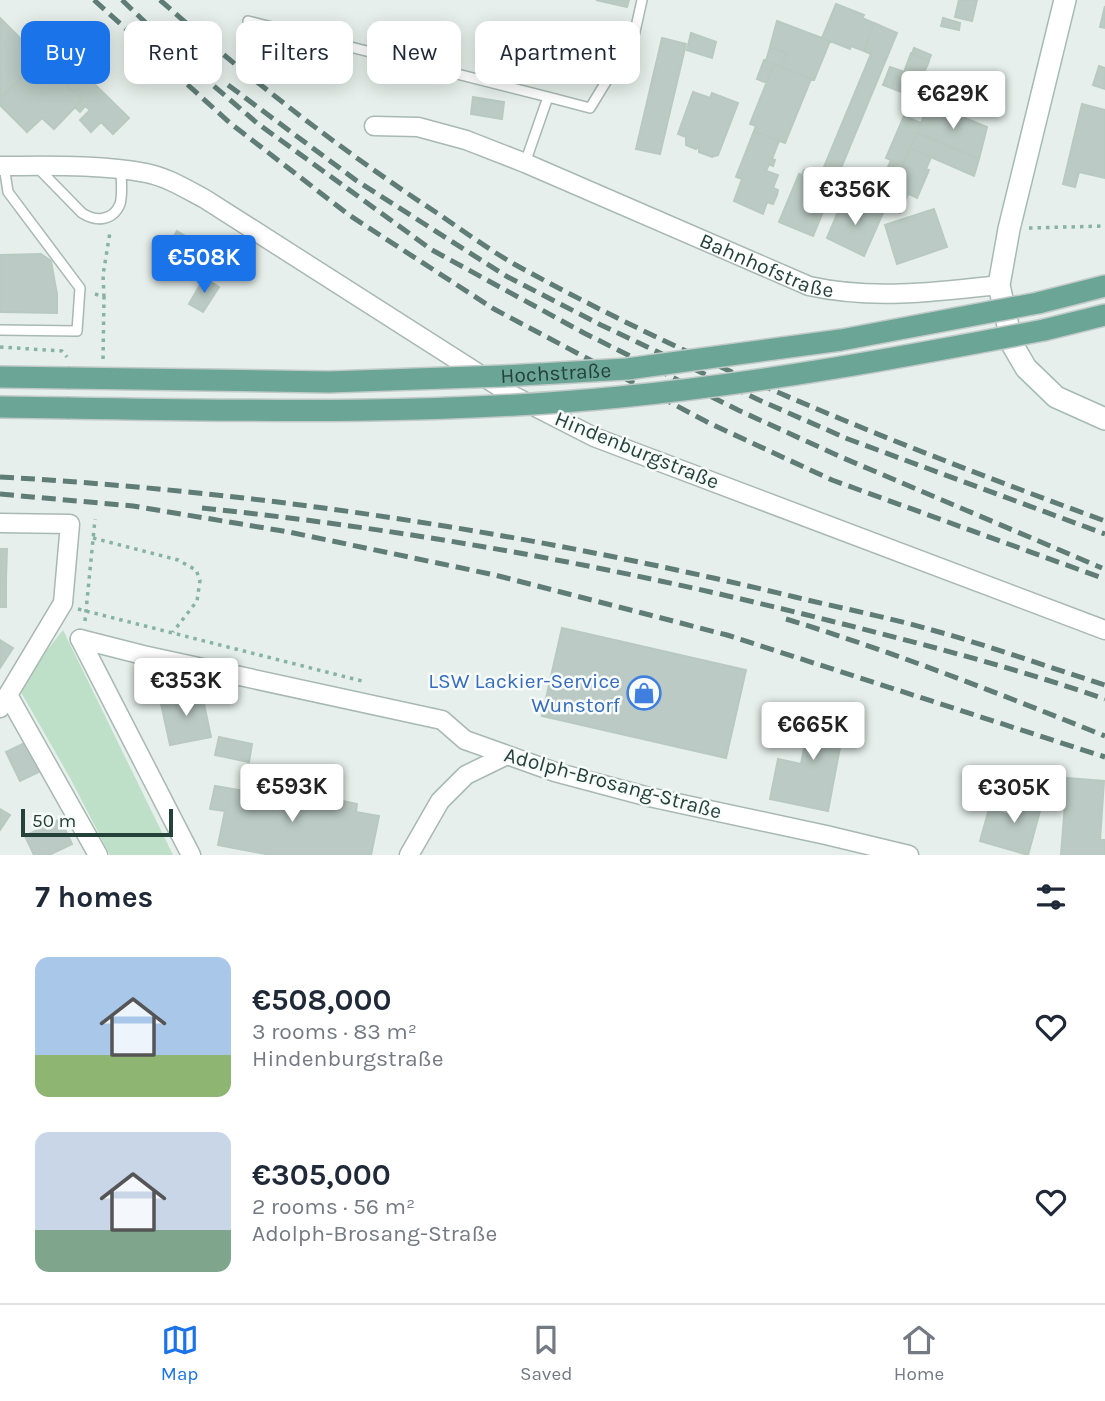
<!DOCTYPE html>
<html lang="en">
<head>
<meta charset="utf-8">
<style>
  :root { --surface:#fff; --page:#f6f6f7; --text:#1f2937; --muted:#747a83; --line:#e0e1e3; --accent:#1a73e8 }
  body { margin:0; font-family:Karla,sans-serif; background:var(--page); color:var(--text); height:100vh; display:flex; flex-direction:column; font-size:26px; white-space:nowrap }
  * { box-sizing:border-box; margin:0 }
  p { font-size:23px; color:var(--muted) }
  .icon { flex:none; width:38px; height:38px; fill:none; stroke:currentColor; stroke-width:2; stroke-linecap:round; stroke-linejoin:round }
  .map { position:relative; height:855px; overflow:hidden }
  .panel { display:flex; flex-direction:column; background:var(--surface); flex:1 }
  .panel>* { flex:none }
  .banner { position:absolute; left:21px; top:21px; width:700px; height:63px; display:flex; gap:14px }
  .scale { position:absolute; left:21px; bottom:18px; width:152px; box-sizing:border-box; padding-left:7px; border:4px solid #24423a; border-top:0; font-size:19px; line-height:24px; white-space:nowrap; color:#24423a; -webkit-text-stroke:5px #f7fbf9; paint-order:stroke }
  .price { position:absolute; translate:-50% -60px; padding:0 16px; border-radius:7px; background:#fff; color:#222; font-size:23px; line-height:46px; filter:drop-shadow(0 2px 4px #0008) }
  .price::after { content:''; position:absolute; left:50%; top:42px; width:21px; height:16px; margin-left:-10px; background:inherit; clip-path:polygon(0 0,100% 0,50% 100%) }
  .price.active { background:var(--accent); color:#fff }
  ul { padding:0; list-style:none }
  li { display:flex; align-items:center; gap:21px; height:175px; padding:0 35px }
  li span { display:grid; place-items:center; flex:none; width:196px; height:140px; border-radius:14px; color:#555 }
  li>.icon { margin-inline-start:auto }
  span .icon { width:84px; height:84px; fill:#fffc; stroke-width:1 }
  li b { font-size:30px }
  h2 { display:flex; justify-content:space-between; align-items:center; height:84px; padding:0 35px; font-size:30px }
  .pill { padding:0 24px; border-radius:14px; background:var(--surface); box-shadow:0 4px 18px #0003; font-size:24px; line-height:63px }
  .pill.active { background:var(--accent); color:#fff }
  .tab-bar { display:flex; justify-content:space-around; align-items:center; height:98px; border-top:2px solid var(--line); background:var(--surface); font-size:19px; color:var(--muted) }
  .tab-bar a { display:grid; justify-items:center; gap:4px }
  .tab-bar .active { color:var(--accent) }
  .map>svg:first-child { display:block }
  .green { fill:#bfe0c8 }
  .building { fill:#bbcac4; stroke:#b8c9c2; stroke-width:2 }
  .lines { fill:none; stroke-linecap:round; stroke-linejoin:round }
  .lane-casing { stroke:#a8b8b2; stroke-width:12 }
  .street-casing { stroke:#a8b8b2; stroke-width:21 }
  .secondary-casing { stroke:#a4bbb3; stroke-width:24 }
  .primary-casing { stroke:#c2cac8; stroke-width:24 }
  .path { stroke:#86b3a5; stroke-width:3.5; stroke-dasharray:3.5 5; stroke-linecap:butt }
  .lane { stroke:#fff; stroke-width:9 }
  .street { stroke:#fff; stroke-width:18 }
  .secondary { stroke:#fff; stroke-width:21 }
  .primary { stroke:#6aa596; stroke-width:21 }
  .rail { stroke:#5f7d75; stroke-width:5; stroke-dasharray:14 7; stroke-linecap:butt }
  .primary-bridge-casing { stroke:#c2cac8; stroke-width:24; stroke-linecap:butt }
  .primary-bridge { stroke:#6aa596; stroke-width:21 }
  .labels { text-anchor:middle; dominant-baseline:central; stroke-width:5; stroke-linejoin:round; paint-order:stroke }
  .street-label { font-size:21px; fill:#24423a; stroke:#f7fbf9 }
  .shop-label { font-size:21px; fill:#366cbe; stroke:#f7fbf9; text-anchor:end }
</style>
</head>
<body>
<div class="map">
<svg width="1105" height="855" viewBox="0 0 1105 855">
  <rect width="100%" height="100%" fill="#e6efeb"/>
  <path class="green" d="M63,630L173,855H110L69,776L18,687Z"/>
  <path class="building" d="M596,0H629L627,7Z
    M959,0H977L972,21L955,17Z
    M836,4L864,15L862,18L874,23L864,51L851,46L850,49L822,38Z
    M1105,6V28L1100,27Z
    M0,18L41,59L0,99Z
    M943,18L960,23L959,30L941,26Z
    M777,21L830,41L814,80L781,67L786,53L770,47Z
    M874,23L897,33L839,173L824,167L871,54L864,51Z
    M691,33L716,42L712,58L687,50Z
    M662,38L686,44L660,154L636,149Z
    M770,47L786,53L781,67L766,61Z
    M914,48L931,55L929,60L912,54Z
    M911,53L929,61L914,97L891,88L899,70L904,72Z
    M41,59L74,93L78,89L83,94L79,98L82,100L54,129L42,118L27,132L0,105V99Z
    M69,59L129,118L113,134L101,122L91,132L80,120L90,110L85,106L80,112L75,107L82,100L79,98L83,94L78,89L74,93L56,74Z
    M764,60L774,64L767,83L757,79Z
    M774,64L811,79L785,143L754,131L756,126L750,124Z
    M1099,66L1105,68V89L1093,85Z
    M890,67L899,70L891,88L883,85Z
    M693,92L710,98L712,93L738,103L720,150L718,155L712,157L699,152V146L696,149L686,145V137L678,134Z
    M473,97L504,102L502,119L471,114Z
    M929,103L987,127L979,159L917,133Z
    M1082,104L1105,110V178L1079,172L1075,187L1063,184Z
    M904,116L921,123L883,213L871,208L891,160L886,158Z
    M754,131L779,141L772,159L775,160L773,166L769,164L766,171L778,175L773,188L778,190L777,195L773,204L767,202L763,214L734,201L742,179L736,177Z
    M917,133L979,159L974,176L910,148Z
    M910,148L931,157L926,169L929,170L917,198L894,187Z
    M804,170L822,177L819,183L831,188L827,199L824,198L821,206L825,207L813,236L779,222L799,174L802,175Z
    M894,187L908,194L900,213L886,207Z
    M842,202L855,208L858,203L883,213L864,256L827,238Z
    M934,209L947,247L897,264L885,225Z
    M177,231L212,252L198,276L177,263L180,258L166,250Z
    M41,254L51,261L57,294V313L0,312V255Z
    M204,278L219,287L203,312L189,304Z
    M0,549H7L6,579H0Z
    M0,579H6V607H0Z
    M562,628L746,670L726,758L542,716Z
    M0,640L13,648L0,668Z
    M201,690L211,737L170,745L160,699Z
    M813,703L847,710L828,811L770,799L778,759L801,764Z
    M219,737L252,744L249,762L215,755Z
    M31,740L45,769L20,781L6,752Z
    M1067,778L1104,781L1100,840H1105V855H1061Z
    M251,783L284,790L282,798L322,806L324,797L357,804L356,812L379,816L371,855H271L218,845L225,811L210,809L215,786L250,792Z
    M1017,792L1043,800L1028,855L980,841L989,809L1010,815Z
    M0,809L10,815L0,830Z
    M60,819L72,844L49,855H34L25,836Z"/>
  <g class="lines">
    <defs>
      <path id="lane" d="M248,21L548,97
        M525,163L548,97L590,108L634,36L642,0
        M37,167L82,213C96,222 113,221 120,204C123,195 121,179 121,169
        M0,330L77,331L80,288L8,192L4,166"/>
      <g id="street">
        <path id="s1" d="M374,126L418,127L466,140L525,163L809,286C872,300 936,292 999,285"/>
        <path d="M0,166C46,166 100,164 146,173C167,177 186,189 205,199L512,395L594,437L1105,630"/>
        <path d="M0,523L70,524L63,603L0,708"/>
        <path d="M80,639L143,655L442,720L465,740L555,772L649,797L826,835L909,855"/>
        <path d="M80,639L191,855"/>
        <path d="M8,695L98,855"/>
        <path d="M409,855L440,801L466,775L505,756"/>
      </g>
      <path id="secondary" d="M1065,0L1009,229L999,285L1012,344L1026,368L1056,397L1105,419"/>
      <path id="primary" d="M1038,303L1105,286
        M1044,330L1105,315
        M0,377L70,378
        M0,407L69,408"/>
    </defs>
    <use href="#lane" class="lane-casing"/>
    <use href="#street" class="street-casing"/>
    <use href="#secondary" class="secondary-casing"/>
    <use href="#primary" class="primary-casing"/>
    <path class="path" d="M1029,228L1105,226
      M95,294L104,297L103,360
      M104,297L103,275L110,232
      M0,347L62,351L67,357
      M93,538L178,560L196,570L200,580L197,601L173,632
      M78,609L362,681
      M85,621L95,519"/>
    <use href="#lane" class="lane"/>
    <use href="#street" class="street"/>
    <use href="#secondary" class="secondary"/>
    <use href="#primary" class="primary"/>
    <path class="rail" d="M94,0L230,123L349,215L494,309L709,423L832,480L1105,579
      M122,0L193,68L257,123L432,250L584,333L738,410L841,457L1102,568
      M160,0C247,77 339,149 437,213C462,230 488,249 514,264C703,368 903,447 1105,521
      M228,85L357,181L506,276L601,325L759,400L848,439L1105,534
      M0,477C268,492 534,534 795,597C840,608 887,617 932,630C990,646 1048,667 1105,685
      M0,494L133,506L289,532L495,575L727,635L1105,757
      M202,508C415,530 623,568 831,621C923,644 1015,668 1105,699
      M786,619C894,652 1000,694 1105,736"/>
    <defs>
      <g id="primary-bridge">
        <path id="s2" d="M70,378L329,382L503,376L627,369L841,340L1038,303"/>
        <path d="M69,408C253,411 437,415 620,397C763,383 903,357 1044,330"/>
      </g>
    </defs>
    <use href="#primary-bridge" class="primary-bridge-casing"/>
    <use href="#primary-bridge" class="primary-bridge"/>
  </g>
  <defs>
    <symbol id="shop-ring" viewBox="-11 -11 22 22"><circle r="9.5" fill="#f7fbf9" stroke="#3f7fe0" stroke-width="1.5"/><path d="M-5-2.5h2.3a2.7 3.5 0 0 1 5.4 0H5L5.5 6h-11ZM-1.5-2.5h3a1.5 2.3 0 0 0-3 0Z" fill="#3f7fe0"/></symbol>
  </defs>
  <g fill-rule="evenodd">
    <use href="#shop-ring" x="625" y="674" width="38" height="38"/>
  </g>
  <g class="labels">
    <g class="street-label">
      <text stroke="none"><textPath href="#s1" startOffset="420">Bahnhofstraße</textPath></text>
      <text stroke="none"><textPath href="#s2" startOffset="486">Hochstraße</textPath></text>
      <text transform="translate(637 450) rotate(22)">Hindenburgstraße</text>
      <text transform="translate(613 783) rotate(15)">Adolph-Brosang-Straße</text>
    </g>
    <g class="shop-label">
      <text x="620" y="681">LSW Lackier-Service<tspan x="620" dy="24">Wunstorf</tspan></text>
    </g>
  </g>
</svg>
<div class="scale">50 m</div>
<b class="price" style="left:953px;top:131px">€629K</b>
<b class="price" style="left:855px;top:227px">€356K</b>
<b class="price active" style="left:204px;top:295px">€508K</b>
<b class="price" style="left:186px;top:718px">€353K</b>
<b class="price" style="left:813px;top:762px">€665K</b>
<b class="price" style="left:292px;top:824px">€593K</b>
<b class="price" style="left:1014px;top:825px">€305K</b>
<div class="banner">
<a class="pill active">Buy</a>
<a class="pill">Rent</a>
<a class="pill">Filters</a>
<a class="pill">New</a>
<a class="pill">Apartment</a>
</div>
</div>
<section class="panel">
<h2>7 homes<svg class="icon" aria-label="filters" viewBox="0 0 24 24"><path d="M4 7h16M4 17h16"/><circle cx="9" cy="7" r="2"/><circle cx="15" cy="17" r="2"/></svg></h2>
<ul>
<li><span style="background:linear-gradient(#a9c7e8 70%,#8fb573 0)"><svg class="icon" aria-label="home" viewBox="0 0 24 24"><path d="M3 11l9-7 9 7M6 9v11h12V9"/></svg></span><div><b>€508,000</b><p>3 rooms · 83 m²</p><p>Hindenburgstraße</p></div><svg class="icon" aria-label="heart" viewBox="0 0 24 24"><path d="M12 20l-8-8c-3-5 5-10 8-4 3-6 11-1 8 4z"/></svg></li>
<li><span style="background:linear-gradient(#c9d6e8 70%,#7fa58c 0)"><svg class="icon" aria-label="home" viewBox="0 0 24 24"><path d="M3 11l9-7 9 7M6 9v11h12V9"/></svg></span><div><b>€305,000</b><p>2 rooms · 56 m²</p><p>Adolph-Brosang-Straße</p></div><svg class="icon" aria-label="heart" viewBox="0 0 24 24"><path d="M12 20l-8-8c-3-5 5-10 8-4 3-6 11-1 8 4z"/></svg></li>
</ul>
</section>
<nav class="tab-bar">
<a class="active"><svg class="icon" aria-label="map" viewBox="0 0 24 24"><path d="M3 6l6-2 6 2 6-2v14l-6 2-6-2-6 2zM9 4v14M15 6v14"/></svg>Map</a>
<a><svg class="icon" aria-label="saved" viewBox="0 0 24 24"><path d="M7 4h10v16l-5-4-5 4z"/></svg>Saved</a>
<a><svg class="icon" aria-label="home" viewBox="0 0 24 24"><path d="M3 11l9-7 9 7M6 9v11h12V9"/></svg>Home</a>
</nav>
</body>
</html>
